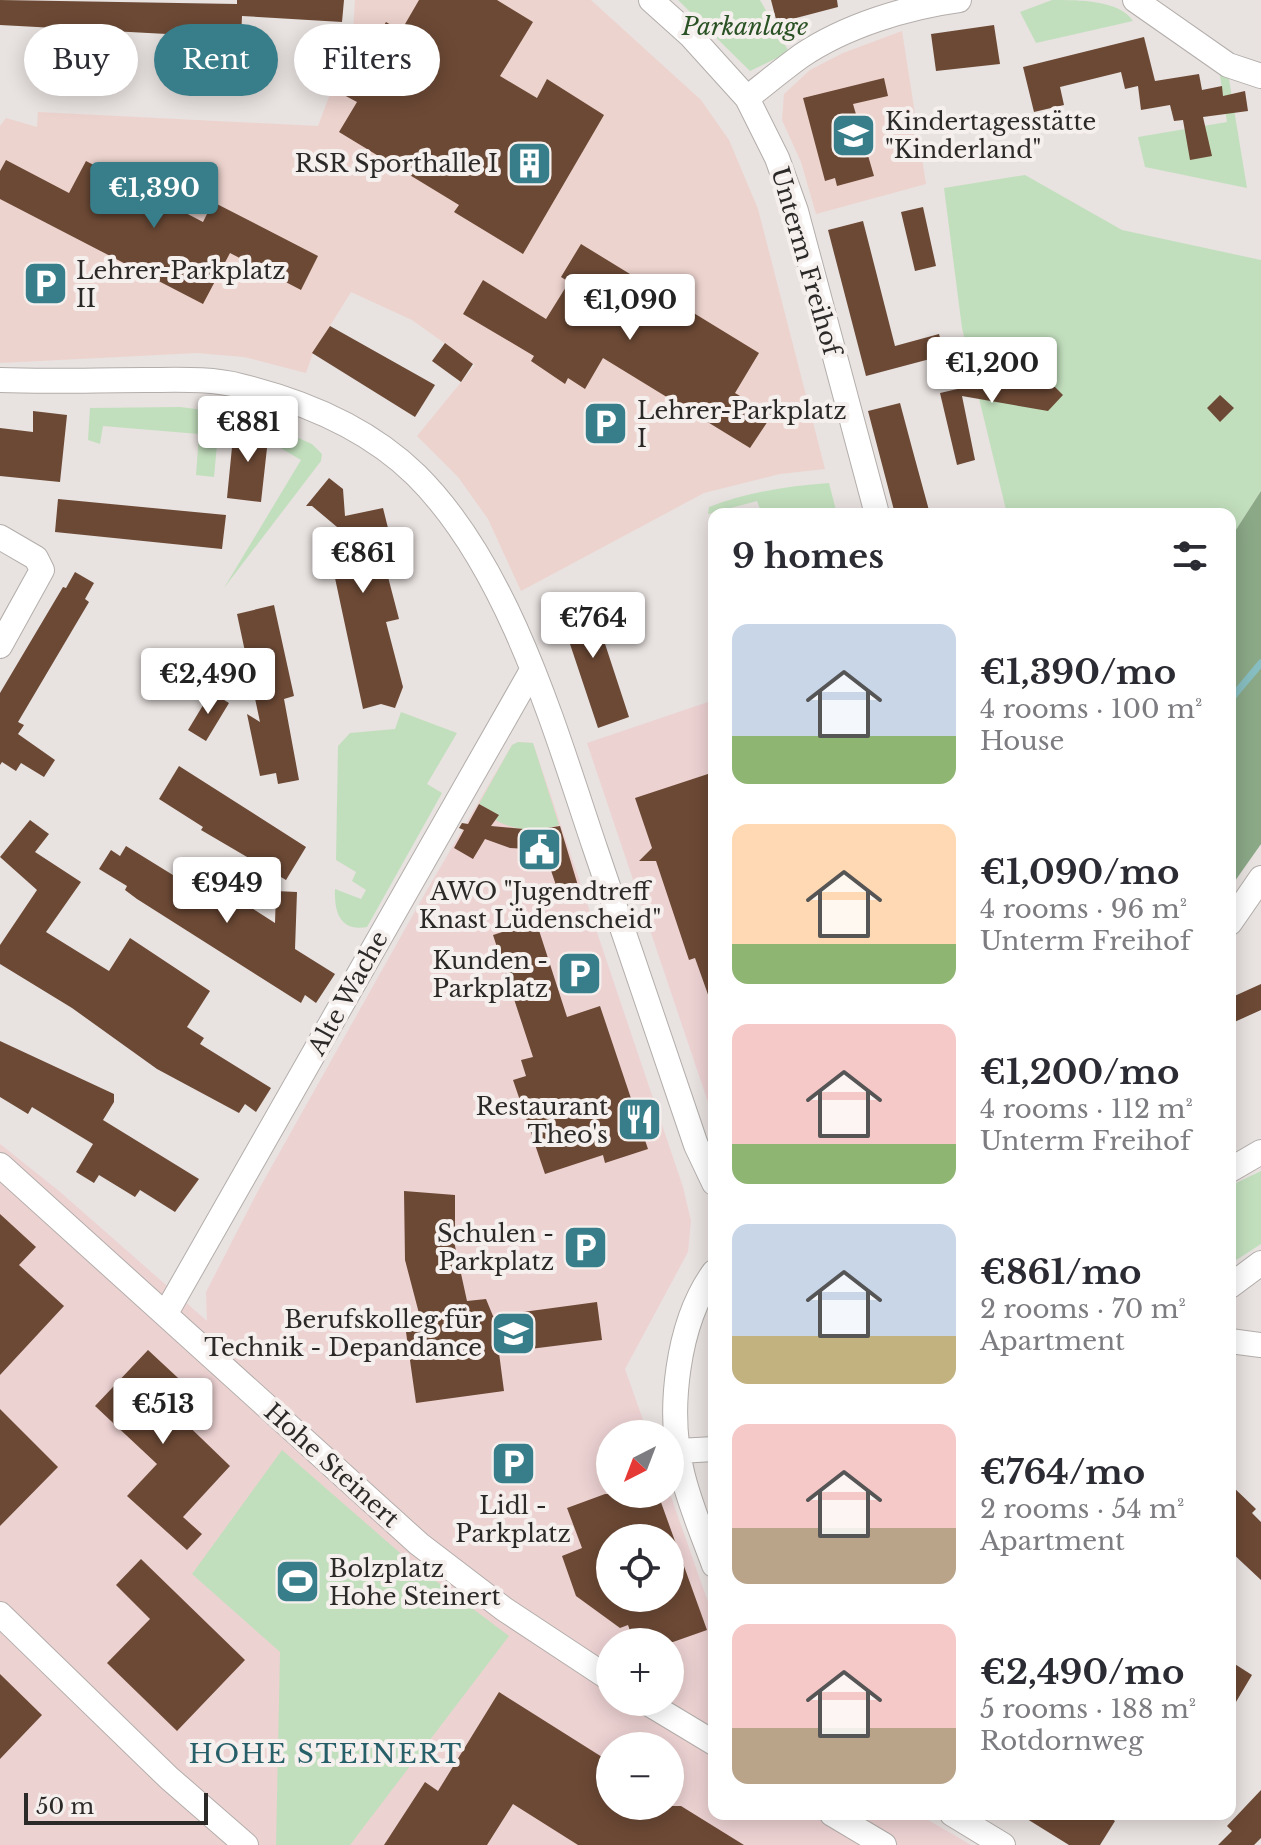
<!DOCTYPE html>
<html lang="en">
<head>
<meta charset="utf-8">
<style>
  :root { --surface:#fff; --page:#f2f2f3; --text:#2b2b33; --muted:#7c7c81; --accent:#387e8a }
  body { margin:0; font-family:"Libre Baskerville",serif; background:var(--page); color:var(--text); height:100vh; display:flex; flex-direction:column; font-size:30px; white-space:nowrap }
  * { box-sizing:border-box; margin:0 }
  p { font-size:26px; color:var(--muted) }
  .icon { flex:none; width:44px; height:44px; fill:none; stroke:currentColor; stroke-width:2; stroke-linecap:round; stroke-linejoin:round }
  .map { position:relative; flex:1; overflow:hidden }
  .side { position:absolute; left:708px; top:508px; width:528px; height:1312px; display:flex; flex-direction:column; background:var(--surface); border-radius:16px; box-shadow:0 4px 20px #0003 }
  .side>* { flex:none }
  .hud { position:absolute; left:24px; top:24px; width:564px; height:72px; display:flex; gap:16px }
  .needle { width:52px; rotate:222deg }
  .buttons { position:absolute; left:596px; top:1420px; display:grid; gap:16px }
  .buttons a { display:grid; place-items:center; width:88px; height:88px; border-radius:50%; background:var(--surface); box-shadow:0 4px 20px #0003; font-size:40px }
  .scale { position:absolute; left:24px; bottom:20px; width:184px; box-sizing:border-box; padding-left:8px; border:4px solid #2c2a29; border-top:0; font-size:22px; line-height:28px; white-space:nowrap; color:#2c2a29; -webkit-text-stroke:6px #f5efed; paint-order:stroke }
  .price { position:absolute; translate:-50% -68px; padding:0 18px; border-radius:8px; background:#fff; color:#222; font-size:26px; line-height:52px; filter:drop-shadow(0 2px 4px #0008) }
  .price::after { content:''; position:absolute; left:50%; top:48px; width:24px; height:18px; margin-left:-12px; background:inherit; clip-path:polygon(0 0,100% 0,50% 100%) }
  .price.current { background:var(--accent); color:#fff }
  ul { padding:0; list-style:none }
  li { display:flex; align-items:center; gap:24px; height:200px; padding:0 24px }
  li span { display:grid; place-items:center; flex:none; width:224px; height:160px; border-radius:16px; color:#555 }
  li>.icon { margin-inline-start:auto }
  span .icon { width:96px; height:96px; fill:#fffc; stroke-width:1 }
  li b { font-size:34px }
  h2 { display:flex; justify-content:space-between; align-items:center; height:96px; padding:0 24px; font-size:34px }
  .tag { padding:0 28px; border-radius:36px; background:var(--surface); box-shadow:0 4px 20px #0003; font-size:28px; line-height:72px }
  .tag.current { background:var(--accent); color:#fff }
  .map>svg:first-child { display:block }
  .commercial { fill:#edd2d2; fill-rule:evenodd }
  .education { fill:#edd3ce }
  .green { fill:#c2dfbd }
  .forest { fill:#8ba887 }
  .lines { fill:none; stroke-linecap:round; stroke-linejoin:round }
  .stream { stroke:#87bec1; stroke-width:7 }
  .building { fill:#6c4935; fill-rule:evenodd }
  .minor-casing { stroke:#b3aeab; stroke-width:26 }
  .minor { stroke:#fff; stroke-width:24 }
  .labels { text-anchor:middle; dominant-baseline:central; stroke-width:8; stroke-linejoin:round; paint-order:stroke }
  .park-label { font-size:24px; font-style:italic; fill:#2a5224; stroke:#f5efed }
  .poi-label { font-size:24px; fill:#2c2a29; stroke:#f5efed; text-anchor:end }
  .street-label { font-size:24px; fill:#2c2a29; stroke:#f5efed }
  .neighbourhood-label { font-size:26px; letter-spacing:2px; fill:#275f69; stroke:#f5efed }
</style>
</head>
<body>
<div class="map">
<svg width="1261" height="1845" viewBox="0 0 1261 1845">
  <rect width="100%" height="100%" fill="#e8e2e0"/>
  <path class="commercial" d="M714,700V1120L587,743Z
    M518,742L533,743L683,1187L691,1221L688,1252L625,1369L648,1434H610V1494H670L714,1619V1814H918L971,1845H0V1144L59,1191L207,1321L206,1292L259,1189L427,890L512,745ZM610,1538H670V1598H610ZM610,1642H670V1702H610ZM610,1746H670V1806H610Z"/>
  <path class="education" d="M355,0H591L701,100L729,140L758,209L825,469L780,474L704,493L521,591L488,519L458,477L417,436L475,365L412,320L351,292L313,353L306,373L244,357L197,353L0,363V126L6,118L37,127L38,112L318,126L353,33Z
    M902,31L926,184L816,214L801,162L782,120L784,94L810,70L843,53Z"/>
  <path class="green" d="M678,0H760L789,52L750,71Z
    M1052,0C1080,0 1119,0 1133,21L1036,43L1020,12Z
    M1219,69L1228,73L1247,188L1145,167L1138,137L1227,122Z
    M1025,175L1122,230L1261,260V491L1230,539V514H1007L962,328L944,188Z
    M180,407L220,412L214,477L196,475L199,434L103,426L100,444L88,440L90,408Z
    M269,425L312,444L322,454L321,461L224,588L301,460L267,440Z
    M829,483L837,514H762L757,501L708,514L709,507C749,492 787,486 829,483Z
    M401,712L457,733L427,784L442,793L367,927C340,932 334,912 335,889L361,899L366,890L352,881L356,872L336,860L338,746L350,733L395,729Z
    M518,742L533,743L559,825C537,832 516,831 495,820L498,815L479,804L512,745Z
    M1261,1171V1244L1230,1264V1186Z
    M282,1450L407,1559L509,1636L350,1845H276L280,1652L192,1574Z"/>
  <path class="forest" d="M1261,491V844L1230,888V539Z"/>
  <g class="lines">
    <path class="stream" d="M1230,700L1261,663"/>
  </g>
  <path class="building" d="M0,0L237,4V0H344L342,22L242,16L241,38L0,25Z
    M419,0H497L533,22L500,76L537,98L547,79L604,115L523,254L454,212L459,205L339,132L357,102L342,94L386,22L401,31Z
    M771,0H837L838,7L777,23Z
    M994,25L1000,64L936,71L931,34Z
    M1144,37L1155,81L1199,74L1202,90L1222,86L1223,96L1245,91L1248,111L1203,117L1212,156L1190,160L1183,120L1174,121L1170,105L1141,110L1138,86L1125,89L1121,72L1060,87L1064,105L1034,112L1023,67Z
    M884,78L888,96L853,104L874,176L837,186L835,178L825,181L803,98Z
    M6,160L69,193L86,161L203,222L213,202L318,256L301,290L230,253L203,304L0,199V171Z
    M923,207L936,266L915,271L901,212Z
    M863,221L895,346L939,334L945,355L866,376L828,230Z
    M581,244L759,353L735,393L772,415L750,448L603,358L585,389L568,378L565,384L531,361L534,356L463,314L483,280L546,319L569,282L561,277Z
    M330,326L435,385L415,417L312,353Z
    M445,343L473,364L461,382L432,361Z
    M991,368L1022,374L1021,381L1054,386L1063,395L1048,411L962,396L975,460L957,465L940,393L988,382Z
    M1220,395L1234,408L1220,422L1207,408Z
    M900,403L912,448L930,514H895L868,411Z
    M33,411L67,415L60,482L0,476V428L33,432Z
    M234,427L269,430L261,502L227,498Z
    M329,478L343,489L345,516L383,508L388,528L376,531L399,619L386,622L403,687L395,708L381,704L363,709L326,536L343,532L312,506H306Z
    M58,499L226,515L222,549L55,532Z
    M75,572L94,583L85,599L89,602L18,722L24,725L18,734L55,760L44,777L21,763L16,771L2,762L0,765V693L63,587L66,588Z
    M588,592L629,717L598,728L556,602Z
    M274,605L294,696L284,699L299,780L278,784L276,773L260,776L247,714L260,722L237,614Z
    M211,692L229,703L206,741L188,730Z
    M179,766L306,847L286,880L201,830L203,827L159,799Z
    M714,772V1003H711L695,958L689,960L656,861H639L652,848L635,798Z
    M479,804L499,815L491,826L534,830L560,826L579,889L559,894L544,850L510,848L485,839L473,859L454,848L464,830L459,828L462,823L468,824Z
    M30,820L49,834L35,852L81,882L46,932L109,971L130,938L210,991L187,1027L204,1038L200,1044L271,1088L256,1112L245,1104L239,1113L157,1069L72,1008L0,964V945L37,890L0,857Z
    M126,846L215,901L222,889L275,923L276,891L297,892L295,949L335,974L316,1003L305,995L301,1003L137,899L125,890L127,886L99,869L111,850L120,856Z
    M536,921L567,1017L600,1006L648,1149L605,1163L603,1155L545,1174L513,1080L526,1076L521,1060L533,1057L493,935Z
    M1261,984V1010L1230,1024V998Z
    M0,1041L114,1094V1102L103,1120L199,1179L175,1212L140,1190L135,1197L99,1175L94,1183L76,1172L93,1144L32,1107L28,1114L0,1097Z
    M404,1191L455,1195V1246L467,1301L486,1299L493,1316L597,1302L602,1340L499,1353L504,1391L416,1403L406,1332L421,1321L405,1260Z
    M0,1214L36,1247L19,1265L64,1306L0,1375Z
    M148,1350L191,1390L172,1410L230,1466L183,1517L202,1534L187,1550L127,1496L157,1464L95,1406Z
    M0,1409L58,1467L0,1526Z
    M1230,1484L1256,1509L1252,1513L1261,1522V1580L1230,1551Z
    M605,1494H658L707,1630L673,1642H634L628,1625L620,1628L576,1596L562,1556L582,1548L567,1508ZM610,1538H670V1598H610Z
    M141,1559L245,1660L177,1731L107,1663L150,1619L116,1585Z
    M1230,1661L1252,1675L1230,1712Z
    M0,1674L42,1715L0,1759Z
    M499,1692L610,1762V1806H681L744,1845H578L513,1804L487,1845H384L425,1782L438,1791Z
    M1261,1790V1838L1254,1845H1218L1232,1831L1227,1826Z
    M1019,1814H1105L1115,1821L1100,1845H1069Z"/>
  <g class="lines">
    <defs>
      <path id="minor" d="M651,0L690,35L747,98L777,158L796,211L877,514
        M1135,0L1228,65L1261,76
        M747,98C765,84 783,69 801,56C845,26 907,7 959,0
        M0,380C48,382 97,380 145,380C177,380 210,378 241,386C306,402 368,428 416,475C509,567 554,727 595,848C629,947 663,1046 696,1145L714,1183
        M0,537L36,558L42,570L0,646
        M1230,923L1261,878
        M0,1165L419,1544L504,1609L610,1679
        M1230,1170L1261,1152
        M714,1272C677,1323 667,1411 682,1472C689,1503 703,1535 714,1565
        M1230,1286L1261,1263
        M166,1313L531,672
        M1230,1341L1261,1345
        M679,1451L714,1449
        M0,1614L169,1778L246,1845
        M646,1702L714,1743
        M832,1814L884,1845
        M952,1814L1003,1845"/>
    </defs>
    <use href="#minor" class="minor-casing"/>
    <use href="#minor" class="minor"/>
  </g>
  <defs>
    <symbol id="school-square" viewBox="-11 -11 22 22"><rect x="-9" y="-9" width="18" height="18" rx="4" fill="#387e8a" stroke="#f5efed"/><path d="M0-5L7-2L0 1L-7-2ZM-4 1L0 2.5L4 1V4Q0 6-4 4Z" fill="#fff"/></symbol>
    <symbol id="building-square" viewBox="-11 -11 22 22"><rect x="-9" y="-9" width="18" height="18" rx="4" fill="#387e8a" stroke="#f5efed"/><path d="M-4-6H4V6H1V3H-1V6H-4ZM-2.5-4.3h1.7v1.8h-1.7ZM.8-4.3h1.7v1.8H.8ZM-2.5-1h1.7V.8h-1.7ZM.8-1h1.7V.8H.8Z" fill="#fff"/></symbol>
    <symbol id="parking-square" viewBox="-11 -11 22 22"><rect x="-9" y="-9" width="18" height="18" rx="4" fill="#387e8a" stroke="#f5efed"/><path d="M-3.5-5.5H1a3.5 3.5 0 0 1 0 7H-1V5.5H-3.5ZM-1-3.4V-.6H.8a1.4 1.4 0 0 0 0-2.8Z" fill="#fff"/></symbol>
    <symbol id="civic-square" viewBox="-11 -11 22 22"><rect x="-9" y="-9" width="18" height="18" rx="4" fill="#387e8a" stroke="#f5efed"/><path d="M-.6-6.5H3V-4.5H.6V-3L4-1V1h2V6H-6V1h2V-1L-.6-3ZM-1.2 2.5V6h2.4V2.5Z" fill="#fff"/></symbol>
    <symbol id="restaurant-square" viewBox="-11 -11 22 22"><rect x="-9" y="-9" width="18" height="18" rx="4" fill="#387e8a" stroke="#f5efed"/><path d="M-5-6h1v4h1v-4h1v4h1v-4h1v5L-1.5 .5V6h-2V.5L-5-1ZM5-6V6H3V1.5H1.5Q1.5-4 5-6Z" fill="#fff"/></symbol>
    <symbol id="stadium-square" viewBox="-11 -11 22 22"><rect x="-9" y="-9" width="18" height="18" rx="4" fill="#387e8a" stroke="#f5efed"/><path d="M0-5a6.5 5 0 1 0 0 10a6.5 5 0 1 0 0-10ZM-3.5-1.8h7v3.6h-7Z" fill="#fff"/></symbol>
  </defs>
  <g fill-rule="evenodd">
    <use href="#school-square" x="828" y="110" width="51" height="51"/>
    <use href="#building-square" x="504" y="138" width="51" height="51"/>
    <use href="#parking-square" x="20" y="258" width="51" height="51"/>
    <use href="#parking-square" x="580" y="398" width="51" height="51"/>
    <use href="#civic-square" x="514" y="824" width="51" height="51"/>
    <use href="#parking-square" x="554" y="948" width="51" height="51"/>
    <use href="#restaurant-square" x="614" y="1094" width="51" height="51"/>
    <use href="#parking-square" x="560" y="1222" width="51" height="51"/>
    <use href="#school-square" x="488" y="1308" width="51" height="51"/>
    <use href="#parking-square" x="488" y="1438" width="51" height="51"/>
    <use href="#stadium-square" x="272" y="1556" width="51" height="51"/>
  </g>
  <g class="labels">
    <g class="park-label">
      <text x="745" y="26">Parkanlage</text>
    </g>
    <g class="poi-label">
      <text x="885" y="121" text-anchor="start">Kindertagesstätte<tspan x="885" dy="28">"Kinderland"</tspan></text>
      <text x="498" y="163">RSR Sporthalle I</text>
      <text x="76" y="270" text-anchor="start">Lehrer-Parkplatz<tspan x="76" dy="28">II</tspan></text>
      <text x="637" y="410" text-anchor="start">Lehrer-Parkplatz<tspan x="637" dy="28">I</tspan></text>
      <text x="540" y="891" text-anchor="middle">AWO "Jugendtreff<tspan x="540" dy="28">Knast Lüdenscheid"</tspan></text>
      <text x="548" y="960">Kunden -<tspan x="548" dy="28">Parkplatz</tspan></text>
      <text x="608" y="1106">Restaurant<tspan x="608" dy="28">Theo's</tspan></text>
      <text x="554" y="1233">Schulen -<tspan x="554" dy="28">Parkplatz</tspan></text>
      <text x="482" y="1319">Berufskolleg für<tspan x="482" dy="28">Technik - Depandance</tspan></text>
      <text x="513" y="1505" text-anchor="middle">Lidl -<tspan x="513" dy="28">Parkplatz</tspan></text>
      <text x="329" y="1568" text-anchor="start">Bolzplatz<tspan x="329" dy="28">Hohe Steinert</tspan></text>
    </g>
    <g class="street-label">
      <text transform="translate(806 261) rotate(74)">Unterm Freihof</text>
      <text transform="translate(348 993) rotate(-61)">Alte Wache</text>
      <text transform="translate(332 1465) rotate(42)">Hohe Steinert</text>
    </g>
    <g class="neighbourhood-label">
      <text x="326" y="1754">HOHE STEINERT</text>
    </g>
  </g>
</svg>
<div class="buttons">
<a><svg class="needle" viewBox="-14 -14 28 28"><path d="M0-13l5 13h-10z" fill="#e53935"/><path d="M0 13l5-13h-10z" fill="#7c7c81"/></svg></a>
<a><svg class="icon" aria-label="locate" viewBox="0 0 24 24"><circle cx="12" cy="12" r="6"/><path d="M12 2v4M12 18v4M2 12h4M18 12h4"/></svg></a>
<a>+</a>
<a>−</a>
</div>
<div class="scale">50 m</div>
<b class="price current" style="left:154px;top:230px">€1,390</b>
<b class="price" style="left:630px;top:342px">€1,090</b>
<b class="price" style="left:992px;top:405px">€1,200</b>
<b class="price" style="left:248px;top:464px">€881</b>
<b class="price" style="left:363px;top:595px">€861</b>
<b class="price" style="left:593px;top:660px">€764</b>
<b class="price" style="left:208px;top:716px">€2,490</b>
<b class="price" style="left:227px;top:925px">€949</b>
<b class="price" style="left:163px;top:1446px">€513</b>
<div class="hud">
<a class="tag">Buy</a>
<a class="tag current">Rent</a>
<a class="tag">Filters</a>
</div>
<section class="side">
<h2>9 homes<svg class="icon" aria-label="filters" viewBox="0 0 24 24"><path d="M4 7h16M4 17h16"/><circle cx="9" cy="7" r="2"/><circle cx="15" cy="17" r="2"/></svg></h2>
<ul>
<li><span style="background:linear-gradient(#c9d6e8 70%,#8fb573 0)"><svg class="icon" aria-label="home" viewBox="0 0 24 24"><path d="M3 11l9-7 9 7M6 9v11h12V9"/></svg></span><div><b>€1,390/mo</b><p>4 rooms · 100 m²</p><p>House</p></div></li>
<li><span style="background:linear-gradient(#ffd9b3 75%,#8fb573 0)"><svg class="icon" aria-label="home" viewBox="0 0 24 24"><path d="M3 11l9-7 9 7M6 9v11h12V9"/></svg></span><div><b>€1,090/mo</b><p>4 rooms · 96 m²</p><p>Unterm Freihof</p></div></li>
<li><span style="background:linear-gradient(#f6c9c9 75%,#8fb573 0)"><svg class="icon" aria-label="home" viewBox="0 0 24 24"><path d="M3 11l9-7 9 7M6 9v11h12V9"/></svg></span><div><b>€1,200/mo</b><p>4 rooms · 112 m²</p><p>Unterm Freihof</p></div></li>
<li><span style="background:linear-gradient(#c9d6e8 70%,#c2b280 0)"><svg class="icon" aria-label="home" viewBox="0 0 24 24"><path d="M3 11l9-7 9 7M6 9v11h12V9"/></svg></span><div><b>€861/mo</b><p>2 rooms · 70 m²</p><p>Apartment</p></div></li>
<li><span style="background:linear-gradient(#f6c9c9 65%,#b9a48a 0)"><svg class="icon" aria-label="home" viewBox="0 0 24 24"><path d="M3 11l9-7 9 7M6 9v11h12V9"/></svg></span><div><b>€764/mo</b><p>2 rooms · 54 m²</p><p>Apartment</p></div></li>
<li><span style="background:linear-gradient(#f6c9c9 65%,#b9a48a 0)"><svg class="icon" aria-label="home" viewBox="0 0 24 24"><path d="M3 11l9-7 9 7M6 9v11h12V9"/></svg></span><div><b>€2,490/mo</b><p>5 rooms · 188 m²</p><p>Rotdornweg</p></div></li>
</ul>
</section>
</div>
</body>
</html>
